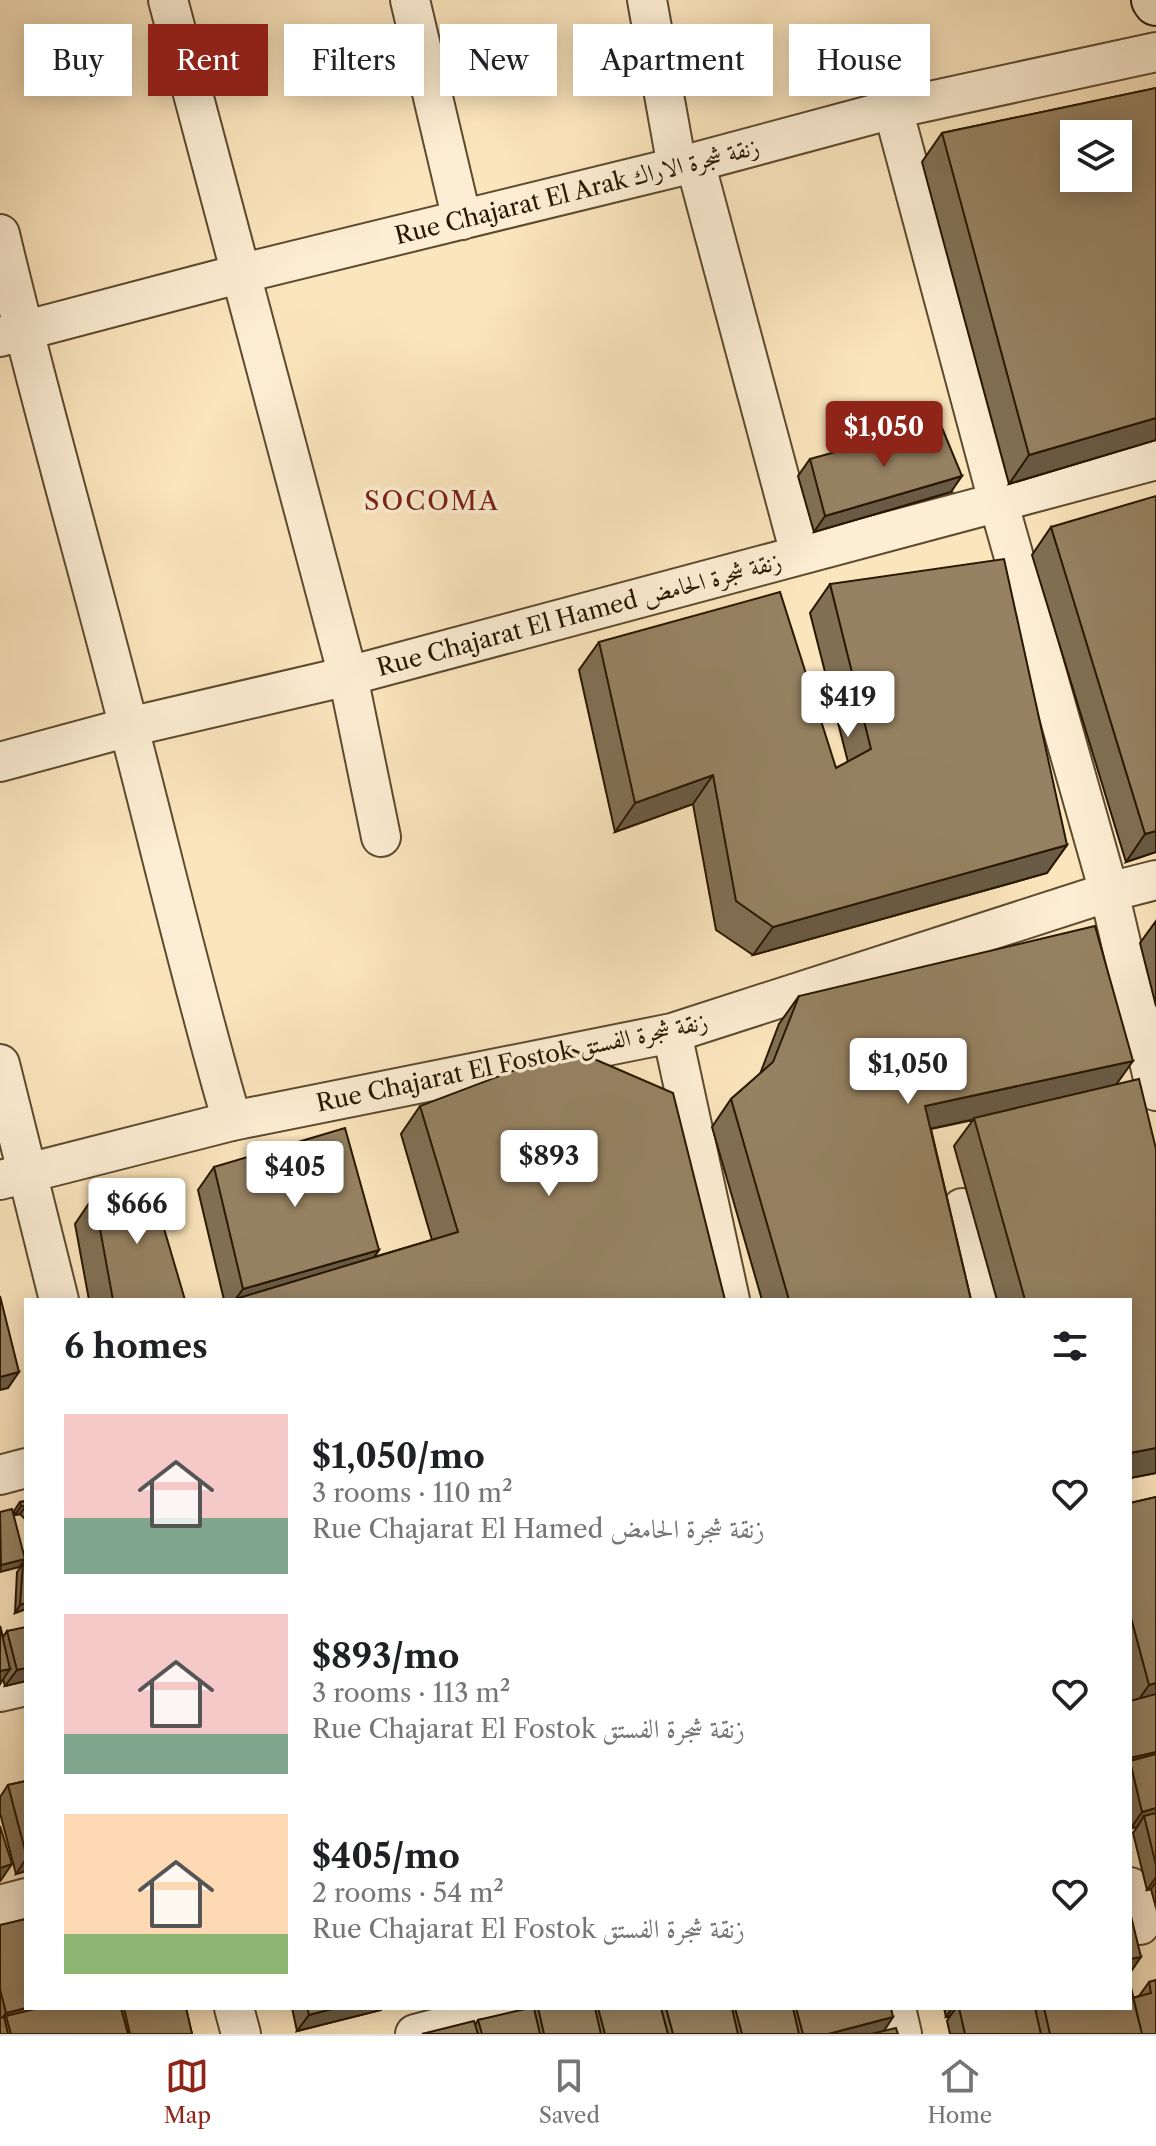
<!DOCTYPE html>
<html lang="en">
<head>
<meta charset="utf-8">
<style>
  :root { --surface:#fff; --page:#f6f6f6; --text:#202124; --muted:#757577; --line:#e0e0e0; --accent:#8f2418 }
  body { margin:0; font-family:"Libre Caslon Text",Amiri,serif; background:var(--page); color:var(--text); height:100vh; display:flex; flex-direction:column; font-size:30px; white-space:nowrap }
  * { box-sizing:border-box; margin:0 }
  p { font-size:26px; color:var(--muted) }
  .icon { flex:none; width:44px; height:44px; fill:none; stroke:currentColor; stroke-width:2; stroke-linecap:round; stroke-linejoin:round }
  .map { position:relative; flex:1; overflow:hidden }
  .details { position:absolute; left:24px; top:1298px; width:1108px; height:712px; display:flex; flex-direction:column; background:var(--surface); border-radius:0px; box-shadow:0 4px 20px #0003 }
  .details>* { flex:none }
  .top-card { position:absolute; left:24px; top:24px; width:1108px; height:72px; display:flex; gap:16px }
  .fabs { position:absolute; left:1060px; top:120px; display:grid; gap:16px }
  .fabs a { display:grid; place-items:center; width:72px; height:72px; border-radius:0px; background:var(--surface); box-shadow:0 4px 20px #0003; font-size:40px }
  .price { position:absolute; translate:-50% -68px; padding:0 18px; border-radius:8px; background:#fff; color:#222; font-size:26px; line-height:52px; filter:drop-shadow(0 2px 4px #0008) }
  .price::after { content:''; position:absolute; left:50%; top:48px; width:24px; height:18px; margin-left:-12px; background:inherit; clip-path:polygon(0 0,100% 0,50% 100%) }
  .price.on { background:var(--accent); color:#fff }
  ul { padding:0; list-style:none }
  li { display:flex; align-items:center; gap:24px; height:200px; padding:0 40px }
  li span { display:grid; place-items:center; flex:none; width:224px; height:160px; border-radius:0px; color:#555 }
  li>.icon { margin-inline-start:auto }
  span .icon { width:96px; height:96px; fill:#fffc; stroke-width:1 }
  li b { font-size:34px }
  h2 { display:flex; justify-content:space-between; align-items:center; height:96px; padding:0 40px; font-size:34px }
  .chip { padding:0 28px; border-radius:0px; background:var(--surface); box-shadow:0 4px 20px #0003; font-size:28px; line-height:72px }
  .chip.on { background:var(--accent); color:#fff }
  .tab-bar { display:flex; justify-content:space-around; align-items:center; height:112px; border-top:2px solid var(--line); background:var(--surface); font-size:22px; color:var(--muted) }
  .tab-bar a { display:grid; justify-items:center; gap:4px }
  .tab-bar .on { color:var(--accent) }
  .map>svg:first-child { display:block }
  .lines { fill:none; stroke-linecap:round; stroke-linejoin:round }
  .street-casing { stroke:#5d4a2f; stroke-width:42 }
  .secondary-casing { stroke:#281700; stroke-width:48 }
  .street { stroke:#fceed4; stroke-width:38 }
  .secondary { stroke:#fceed4; stroke-width:44 }
  .wall { fill:#817054; stroke:#281700; stroke-width:2 }
  .shaded-wall { fill:#695b45; stroke:#281700; stroke-width:2 }
  .building { fill:#968262; stroke:#281700; stroke-width:2; fill-rule:evenodd }
  .labels { text-anchor:middle; dominant-baseline:central; stroke-width:7; stroke-linejoin:round; paint-order:stroke }
  .street-label { font-size:24px; fill:#281700; stroke:#fceed4 }
  .neighbourhood-label { font-size:26px; letter-spacing:2px; fill:#7a1f14; stroke:#fceed4 }
</style>
</head>
<body>
<div class="map">
<svg width="1156" height="2034" viewBox="0 0 1156 2034">
  <rect width="100%" height="100%" fill="#fbe5bd"/>
  <filter id="stains"><feTurbulence type="fractalNoise" baseFrequency=".0025" numOctaves="4"/><feColorMatrix values="0 0 0 0 .2 0 0 0 0 .09 0 0 0 0 .02 0 0 0 .5 -.17"/></filter>
  <radialGradient id="worn" r=".72"><stop offset=".6" stop-color="#630" stop-opacity="0"/><stop offset="1" stop-color="#630" stop-opacity=".3"/></radialGradient>
  <g class="lines">
    <defs>
      <path id="street" d="M168,0L348,676L381,837
        M410,0L462,220
        M647,0L677,167
        M893,109L998,501L1109,892L1156,1091
        M695,162L800,554
        M0,234C39,399 87,563 129,728C163,859 194,991 232,1121
        M0,337L239,274L677,167L893,109L1156,52
        M0,762L129,727L348,676L1156,460
        M672,1033L730,1300
        M0,1064L59,1300
        M0,1180L232,1121L672,1033L1109,892L1156,880
        M962,1208L982,1300
        M0,1475L26,1468
        M0,1692L26,1686
        M1130,1887L1140,1925
        M0,1905L26,1898
        M234,2008L241,2034
        M896,2008L902,2034
        M415,2034L513,2008"/>
      <path id="secondary" d="M1154,0L1156,3"/>
    </defs>
    <use href="#street" class="street-casing"/>
    <use href="#secondary" class="secondary-casing"/>
    <use href="#street" class="street"/>
    <use href="#secondary" class="secondary"/>
  </g>
  <path class="wall" d="M1156,88V440L1009,484L922,162L942,133Z
    M810,459L951,492L814,532L798,476Z
    M1051,527L1156,852L1126,862L1032,555Z
    M830,584L1067,845L1047,873L753,955L716,930L693,804L615,832L579,670L599,642L836,768L848,762L810,613Z
    M1156,921V1006L1140,943Z
    M799,996L1116,1085L1156,1473L1130,1478V1300H997L954,1146L973,1120L931,1129L971,1300H762L712,1127L731,1099L760,1074L779,1024Z
    M420,1106L725,1300H224L198,1190L214,1167L379,1250L374,1257L432,1240L401,1134Z
    M94,1196L185,1300H89L75,1224Z
    M1156,1497V1907L1151,1889L1147,1890L1133,1833L1137,1827L1131,1828L1130,1824V1503Z
    M26,1501V1520L20,1514L15,1515L14,1511L20,1502Z
    M26,1563V1609L15,1613L17,1572L23,1564Z
    M0,1626L3,1637L7,1631L26,1681L5,1686L3,1679L0,1684Z
    M26,1781V1871L16,1874L0,1813V1797L8,1785Z
    M0,1925L26,2008H186L192,2034H0Z
    M1156,1980V2034H950L947,2021L950,2016L946,2017L944,2008H1035V2011L1038,2008H1130L1133,1998L1139,1996L1149,1982Z
    M292,2008H382L381,2010L297,2031Z
    M536,2008H891L884,2031L898,2034H422L475,2025L478,2020L534,2010Z"/>
  <path class="shaded-wall" d="M1156,418V440L1009,484L1029,455Z
    M962,476L951,492L814,532L825,516Z
    M713,775L693,804L615,832L635,803Z
    M1156,831V852L1126,862L1145,834Z
    M1067,845L1047,873L753,955L773,927Z
    M1133,1061L1113,1089L906,1134L925,1106Z
    M379,1250L363,1273L235,1300L243,1289Z
    M19,1372L8,1388L0,1390V1377Z
    M1156,1448V1473L1130,1478V1453Z
    M21,1506H26L20,1514L15,1515Z
    M25,1559L19,1567L0,1572L1,1565Z
    M26,1603V1609L15,1613L20,1605Z
    M26,1668V1681L5,1686L17,1670Z
    M10,1669L0,1684V1671Z
    M1156,1683V1706L1130,1712L1149,1685Z
    M1156,1752V1766H1130V1758Z
    M1156,1808V1821L1144,1816L1137,1827L1131,1828L1142,1812Z
    M26,1859V1871L16,1874Z
    M12,1864L1,1880L0,1881V1868Z
    M1156,1877V1882L1151,1889L1147,1890Z
    M1141,1957L1130,1973V1959Z
    M26,2008H53L6,2016L0,2025V2021L6,2013Z
    M335,2008H382L381,2010L297,2031L309,2015Z
    M952,2008H956L950,2016L946,2017Z
    M893,2017L882,2034H828Z"/>
  <path class="building" d="M1156,88V418L1029,455L942,133ZM1074,134H1118V178H1074Z
    M940,423L962,476L825,516L810,459Z
    M1156,496V831L1145,834L1051,527Z
    M1004,559L1067,845L773,927L736,901L713,775L635,803L599,642L780,592L836,768L871,749L830,584Z
    M1095,926L1133,1061L925,1106L971,1300H789L731,1099L773,1062L799,996Z
    M571,1049L673,1093L725,1300H520V1299L514,1300H232L458,1232L420,1106Z
    M1139,1079L1156,1149V1448L1130,1453V1300H1025L974,1118Z
    M345,1128L379,1250L243,1289L214,1167Z
    M150,1181L185,1300H113L94,1196Z
    M0,1296L19,1372L0,1377Z
    M1156,1497V1683L1149,1685L1130,1614V1503Z
    M26,1501V1506H21L20,1502Z
    M12,1509L25,1559L1,1565L0,1512Z
    M26,1563V1603L20,1605L23,1564Z
    M0,1626L10,1669L0,1671Z
    M26,1627V1668L17,1670L7,1631Z
    M1156,1694V1752L1130,1758V1701Z
    M1156,1754V1808L1142,1812L1130,1761Z
    M26,1781V1854L8,1785Z
    M1156,1813V1865L1144,1816Z
    M0,1826L12,1864L0,1868Z
    M1130,1912L1141,1957L1130,1959Z
    M26,1919V2008L6,2013L0,1989V1925Z
    M1156,1980V2034H1142L1133,1998L1151,1993L1149,1982Z
    M1130,1983L1142,2034H1050L1044,2008H1130Z
    M39,2008H121L128,2034H11L6,2016Z
    M124,2008H186L192,2034H130Z
    M307,2008H335L309,2015Z
    M529,2008H534L540,2034H482L478,2020Z
    M538,2008H595L601,2034H544Z
    M598,2008H661L668,2034H605Z
    M666,2008H732L738,2034H673Z
    M735,2008H793L799,2034H742Z
    M796,2008H891L893,2017L828,2034H803Z
    M959,2008H1035L1041,2034H965Z
    M4,2017L8,2034H0V2018Z
    M474,2021L478,2034H422Z
    M896,2028L898,2034H871Z"/>
  <g class="labels">
    <g class="street-label">
      <text transform="translate(577 191) rotate(-14)">Rue Chajarat El Arak زنقة شجرة الاراك</text>
      <text transform="translate(579 614) rotate(-15)">Rue Chajarat El Hamed زنقة شجرة الحامض</text>
      <text transform="translate(512 1062) rotate(-12)">Rue Chajarat El Fostok زنقة شجرة الفستق</text>
    </g>
    <g class="neighbourhood-label">
      <text x="432" y="501">SOCOMA</text>
    </g>
  </g>
  <rect width="100%" height="100%" filter="url(#stains)"/>
  <rect width="100%" height="100%" fill="url(#worn)"/>
</svg>
<div class="fabs">
<a><svg class="icon" aria-label="layers" viewBox="0 0 24 24"><path d="M12 4l9 5-9 5-9-5zM3 14l9 5 9-5"/></svg></a>
</div>
<b class="price on" style="left:884px;top:469px">$1,050</b>
<b class="price" style="left:848px;top:739px">$419</b>
<b class="price" style="left:908px;top:1106px">$1,050</b>
<b class="price" style="left:549px;top:1198px">$893</b>
<b class="price" style="left:295px;top:1209px">$405</b>
<b class="price" style="left:137px;top:1246px">$666</b>
<div class="top-card">
<a class="chip">Buy</a>
<a class="chip on">Rent</a>
<a class="chip">Filters</a>
<a class="chip">New</a>
<a class="chip">Apartment</a>
<a class="chip">House</a>
</div>
<section class="details">
<h2>6 homes<svg class="icon" aria-label="filters" viewBox="0 0 24 24"><path d="M4 7h16M4 17h16"/><circle cx="9" cy="7" r="2"/><circle cx="15" cy="17" r="2"/></svg></h2>
<ul>
<li><span style="background:linear-gradient(#f6c9c9 65%,#7fa58c 0)"><svg class="icon" aria-label="home" viewBox="0 0 24 24"><path d="M3 11l9-7 9 7M6 9v11h12V9"/></svg></span><div><b>$1,050/mo</b><p>3 rooms · 110 m²</p><p>Rue Chajarat El Hamed زنقة شجرة الحامض</p></div><svg class="icon" aria-label="heart" viewBox="0 0 24 24"><path d="M12 20l-8-8c-3-5 5-10 8-4 3-6 11-1 8 4z"/></svg></li>
<li><span style="background:linear-gradient(#f6c9c9 75%,#7fa58c 0)"><svg class="icon" aria-label="home" viewBox="0 0 24 24"><path d="M3 11l9-7 9 7M6 9v11h12V9"/></svg></span><div><b>$893/mo</b><p>3 rooms · 113 m²</p><p>Rue Chajarat El Fostok زنقة شجرة الفستق</p></div><svg class="icon" aria-label="heart" viewBox="0 0 24 24"><path d="M12 20l-8-8c-3-5 5-10 8-4 3-6 11-1 8 4z"/></svg></li>
<li><span style="background:linear-gradient(#ffd9b3 75%,#8fb573 0)"><svg class="icon" aria-label="home" viewBox="0 0 24 24"><path d="M3 11l9-7 9 7M6 9v11h12V9"/></svg></span><div><b>$405/mo</b><p>2 rooms · 54 m²</p><p>Rue Chajarat El Fostok زنقة شجرة الفستق</p></div><svg class="icon" aria-label="heart" viewBox="0 0 24 24"><path d="M12 20l-8-8c-3-5 5-10 8-4 3-6 11-1 8 4z"/></svg></li>
</ul>
</section>
</div>
<nav class="tab-bar">
<a class="on"><svg class="icon" aria-label="map" viewBox="0 0 24 24"><path d="M3 6l6-2 6 2 6-2v14l-6 2-6-2-6 2zM9 4v14M15 6v14"/></svg>Map</a>
<a><svg class="icon" aria-label="saved" viewBox="0 0 24 24"><path d="M7 4h10v16l-5-4-5 4z"/></svg>Saved</a>
<a><svg class="icon" aria-label="home" viewBox="0 0 24 24"><path d="M3 11l9-7 9 7M6 9v11h12V9"/></svg>Home</a>
</nav>
</body>
</html>
